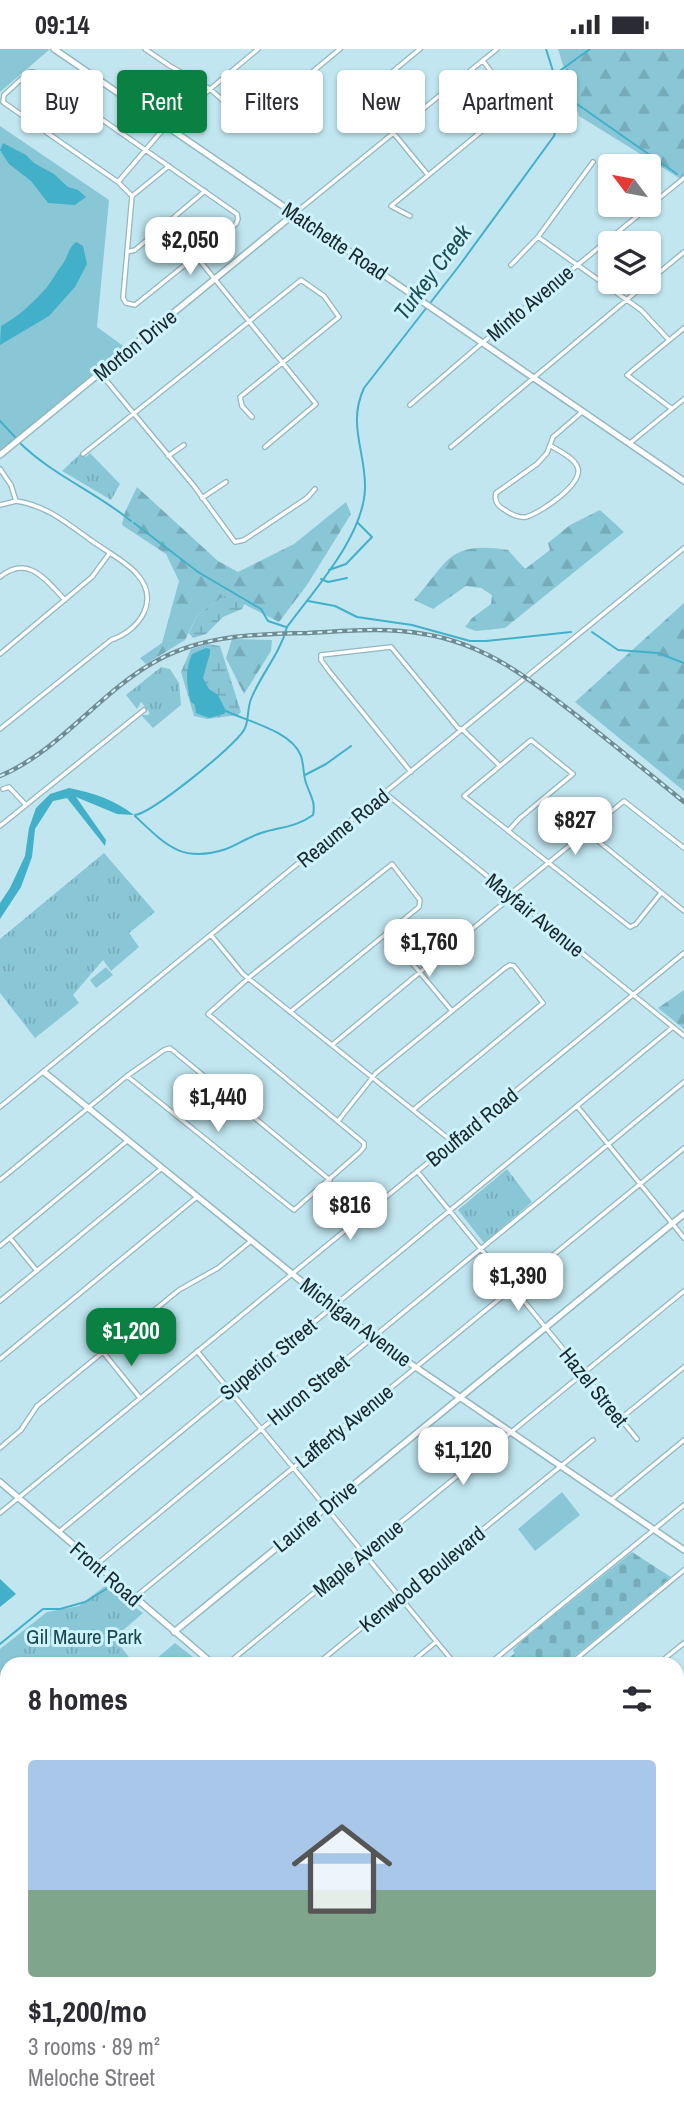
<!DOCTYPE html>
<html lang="en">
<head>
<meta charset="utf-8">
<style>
  :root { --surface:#fff; --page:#f7f7f7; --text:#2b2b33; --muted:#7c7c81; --accent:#0b8043 }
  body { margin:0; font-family:"Archivo Narrow",sans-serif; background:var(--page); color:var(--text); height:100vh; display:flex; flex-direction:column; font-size:26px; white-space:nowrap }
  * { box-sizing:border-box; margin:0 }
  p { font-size:23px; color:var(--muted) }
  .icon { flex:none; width:38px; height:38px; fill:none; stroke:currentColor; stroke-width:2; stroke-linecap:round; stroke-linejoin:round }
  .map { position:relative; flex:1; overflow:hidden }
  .side { position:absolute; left:0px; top:1608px; width:684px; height:471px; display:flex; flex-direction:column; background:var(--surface); border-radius:21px 21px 0 0; box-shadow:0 2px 5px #0004 }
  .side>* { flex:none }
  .hud { position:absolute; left:21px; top:21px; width:642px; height:63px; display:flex; gap:14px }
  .needle { width:46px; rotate:302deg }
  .controls { position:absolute; left:598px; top:105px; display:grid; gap:14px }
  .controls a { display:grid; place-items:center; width:63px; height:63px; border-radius:7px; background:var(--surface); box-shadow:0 2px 5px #0004; font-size:35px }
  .price { position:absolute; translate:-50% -60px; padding:0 16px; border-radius:14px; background:#fff; color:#222; font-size:23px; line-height:46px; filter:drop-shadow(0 2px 4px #0008) }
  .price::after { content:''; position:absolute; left:50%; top:42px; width:21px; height:16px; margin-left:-10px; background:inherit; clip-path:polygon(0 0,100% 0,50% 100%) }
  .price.on { background:var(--accent); color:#fff }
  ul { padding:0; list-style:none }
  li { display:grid; align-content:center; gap:14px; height:371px; padding:0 28px }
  li span { display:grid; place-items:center; height:217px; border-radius:7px; color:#555 }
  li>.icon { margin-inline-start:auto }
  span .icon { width:126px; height:126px; fill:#fffc; stroke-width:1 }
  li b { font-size:30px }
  h2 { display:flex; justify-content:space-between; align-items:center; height:84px; padding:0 28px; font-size:30px }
  .chip { padding:0 24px; border-radius:7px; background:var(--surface); box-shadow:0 2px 5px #0004; font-size:24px; line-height:63px }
  .chip.on { background:var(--accent); color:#fff }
  .status { display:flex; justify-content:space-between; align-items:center; height:49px; padding:0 35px; background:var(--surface); direction:ltr }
  .status svg { height:19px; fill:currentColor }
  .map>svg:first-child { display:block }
  .grass { fill:#89c7d7 }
  .forest { fill:url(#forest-firs) }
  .wetland { fill:url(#wetland-marsh) }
  .cemetery { fill:url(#cemetery-stones) }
  .park { fill:url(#park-tufts) }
  .water { fill:#42b0c9 }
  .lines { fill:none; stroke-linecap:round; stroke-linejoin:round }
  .stream { stroke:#42b0c9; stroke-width:2 }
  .street-casing { stroke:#93b6bf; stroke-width:6 }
  .secondary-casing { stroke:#93b6bf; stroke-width:8 }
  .street { stroke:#fff; stroke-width:3.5 }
  .secondary { stroke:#fff; stroke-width:5 }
  .rail-casing { stroke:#718b93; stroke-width:4.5 }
  .rail { stroke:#cef3fd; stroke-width:2; stroke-dasharray:5; stroke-linecap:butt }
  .labels { text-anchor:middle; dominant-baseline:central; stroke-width:6; stroke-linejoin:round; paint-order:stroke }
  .street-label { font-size:21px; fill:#1a282c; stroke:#cef3fd }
  .park-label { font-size:21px; fill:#194853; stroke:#cef3fd }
  .water-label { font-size:23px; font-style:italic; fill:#1d4c57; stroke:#cef3fd }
</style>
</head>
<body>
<div class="status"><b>09:14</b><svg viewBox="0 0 49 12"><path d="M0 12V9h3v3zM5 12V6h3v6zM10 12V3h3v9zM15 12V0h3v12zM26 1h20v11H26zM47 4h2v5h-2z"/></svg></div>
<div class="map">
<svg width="684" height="2078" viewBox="0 0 684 2078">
  <defs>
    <pattern id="forest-firs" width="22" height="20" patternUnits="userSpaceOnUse" patternTransform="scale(1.75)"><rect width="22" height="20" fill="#89c7d7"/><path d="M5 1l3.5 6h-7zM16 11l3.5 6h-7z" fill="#76abb9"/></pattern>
    <pattern id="wetland-marsh" width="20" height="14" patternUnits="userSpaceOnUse" patternTransform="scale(1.75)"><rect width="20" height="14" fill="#89c7d7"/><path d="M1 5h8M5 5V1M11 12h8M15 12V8" fill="none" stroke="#76abb9"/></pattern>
    <pattern id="cemetery-stones" width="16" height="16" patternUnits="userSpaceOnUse" patternTransform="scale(1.75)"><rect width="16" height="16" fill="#89c7d7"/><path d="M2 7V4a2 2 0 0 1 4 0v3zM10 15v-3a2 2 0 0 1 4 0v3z" fill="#76abb9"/></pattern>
    <pattern id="park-tufts" width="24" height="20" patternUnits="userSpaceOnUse" patternTransform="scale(1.75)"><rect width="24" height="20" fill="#89c7d7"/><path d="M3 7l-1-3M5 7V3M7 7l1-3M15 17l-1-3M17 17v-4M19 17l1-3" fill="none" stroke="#76abb9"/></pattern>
  </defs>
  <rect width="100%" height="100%" fill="#c1e6f0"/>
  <path class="grass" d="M0,0H48L49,1L0,43Z
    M0,77L109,151L97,278L126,299L0,402Z
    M562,1443L580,1466L535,1502L518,1480Z"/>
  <path class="forest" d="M558,0H684V132L579,67Z
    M137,438L218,512L238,523L294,495L346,453L351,465L307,536L279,573L226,546L198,565L185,591L146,615L140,609L162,594L179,532L166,505L122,476L125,463Z
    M600,461L624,483L505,579L476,582L465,578L472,569L491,555L492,546L481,539L466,537L433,560L414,551C449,512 448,492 508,501L525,520L550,501L548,494L570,476Z
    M684,554V742L575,653Z
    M232,590L272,591L271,602L244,645L226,609Z
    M684,941V980L658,959Z"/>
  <path class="wetland" d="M226,546L245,554L242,560L223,568L206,585L193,589L189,584L198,565Z
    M208,595L220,597L241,663L238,666L207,670L194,667L181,623L191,600Z"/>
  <path class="cemetery" d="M632,1503L671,1528L565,1615H502L515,1604L513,1601L522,1592Z"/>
  <path class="park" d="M81,404L86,408L90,404L120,435L111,451L62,422Z
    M161,618L170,620L179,634L181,656L153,679L141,666H148L150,664L141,653L137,660L126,646Z
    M104,804L155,863L129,884L139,898L111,922L103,911L73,946L79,954L35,989L0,944V890Z
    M106,918L113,926L96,939L90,931Z
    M507,1120L532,1153L484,1194L458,1161Z
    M105,1537L143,1564L114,1589L132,1612L129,1615H7V1673L0,1674V1600L47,1563L79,1557Z
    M175,1594L202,1615H150Z
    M7,1699V1726L0,1732V1703Z"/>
  <path class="water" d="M3,94L26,106L34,114L54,125L68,138L78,141L86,148L75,156L48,154L31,132L9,115L0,101Z
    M76,193L83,197L87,215L75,238L49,267L0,296L1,277C18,268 34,253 47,238C53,231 56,223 62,216C68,208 68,199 76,193Z
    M206,599L210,600V604L203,629L209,640L218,646L226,662L224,665L209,669L196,664L195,656L191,653C186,635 185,621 192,605Z
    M69,739C94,744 115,751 134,766L117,765L76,748L106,791L105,797L67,749L53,752L35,780L32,808L21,838L0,870V854L10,839L25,807L29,779L36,759L50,745Z
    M0,1530L16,1545L0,1558Z
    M7,1726V2031L0,2024V1732Z
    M677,2029L684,2036V2078H54L48,2072H677Z"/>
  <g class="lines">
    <path class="stream" d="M554,26L590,0
      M560,48H567L677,125
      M0,372L16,389
      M19,393C52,426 96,443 131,472
      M134,474L198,523L261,560L268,572L286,578
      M329,521L346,515L372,488L358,474
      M321,530L328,533L347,529
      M308,552L335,557L357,568L412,576L470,592H486L571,583
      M592,583L618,601L658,604L684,614
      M305,726L326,715L351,697
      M135,766C152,764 234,698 244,681C249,673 247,660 251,650C261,625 280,605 287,578C314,541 364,487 365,439C366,403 347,376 364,339L459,217L554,87C566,54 556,32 546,0
      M135,767C165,795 181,815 226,800C238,795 249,788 261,784C280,778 297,778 313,766C316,753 310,746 306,734C303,725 304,716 301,707C292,682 246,672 226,662
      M0,1595L43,1560H60L85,1553L108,1539"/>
    <defs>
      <path id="street" d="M145,0L170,17L210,40L246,72H253L340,0
        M420,0L363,47L428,126
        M29,23H34L237,165L238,170L236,175L135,256L126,254L123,249L132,147L118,133L3,53L4,46Z
        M118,133L166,77L258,0
        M132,147L169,117
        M295,164L497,0
        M410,167L391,157L512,57L500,34L483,12
        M538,188L641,261L669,291
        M127,203L135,201L205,142
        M196,207L316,355L265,398
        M511,216L538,188L593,113
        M649,232L684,203
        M100,324L194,437L235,493L244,491L307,449L315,440
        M410,356L482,294L684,129
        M671,359L627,326L684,279
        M630,394L684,350
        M551,397C559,402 573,408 577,417C586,434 540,464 526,468C518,469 512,466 505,461C497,457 494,452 496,444L537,415L547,404L553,388L582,363
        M451,398L648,233
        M83,405L301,231L324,247L339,268L240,348L242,357L252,368
        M168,407L184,396
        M0,420L11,436L16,452C46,456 68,475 92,492C106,502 125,512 136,524C161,551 140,581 111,591L0,680
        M202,449L226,433
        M0,456L16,452
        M0,528C28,505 46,531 65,551
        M0,605L92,528L109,505
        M411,723L329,622L321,611V606L391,598L458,679L463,681L499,716
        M3,740L9,738L25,755
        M385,744L684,987
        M0,777L144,661
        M508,782L520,769L573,725L531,691L464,747L630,878L636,875L661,844
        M587,783L684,862
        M509,846L624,752L684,799
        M387,884L452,962
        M211,886L243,925L453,1093
        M332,996L511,848
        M127,1027L294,1161L360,1103L364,1098V1094L208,965L252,926L392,815L420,851L419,858L290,963
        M577,1057L684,1189
        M0,1058L684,499
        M338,1072L376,1024L505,919L510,916L514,917L543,954L413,1061
        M417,1122L637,1390
        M0,1131L127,1027L164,1001L170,999L330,1131
        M10,1189L37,1222
        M0,1197L127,1092
        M0,1252L162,1119
        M197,1302L455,1615
        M103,1303L140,1349
        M0,1310L197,1148
        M620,1370L684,1318
        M0,1399L21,1381L37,1357L179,1241L218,1219L251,1192
        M611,1451L684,1391
        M0,1464L684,904
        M60,1482L673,978
        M97,1515L684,1033
        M135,1548L684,1099
        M227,1615L684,1242
        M317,1615L593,1391
        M409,1615L436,1593
        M489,1615L684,1456
        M570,1615L684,1521
        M658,1615L684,1594
        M677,1678L684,1672
        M677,1766L684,1760"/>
      <path id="secondary" d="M54,0L684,432
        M0,406L294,165
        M44,1023L333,1258L411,1315L684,1501
        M0,1433L213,1615
        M174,1583L684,1165
        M677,1875L684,1878"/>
    </defs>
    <use href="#street" class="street-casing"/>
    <use href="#secondary" class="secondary-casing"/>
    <use href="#street" class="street"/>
    <use href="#secondary" class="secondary"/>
    <defs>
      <path id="rail" d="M0,727C60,702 100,642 158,611C204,586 256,585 308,584C347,582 385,578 424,585C488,595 535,634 585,673C618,699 651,726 684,753"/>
    </defs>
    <use href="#rail" class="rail-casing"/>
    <use href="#rail" class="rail"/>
  </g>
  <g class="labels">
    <g class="street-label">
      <text transform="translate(335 192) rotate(34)">Matchette Road</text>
      <text transform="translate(530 254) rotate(-40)">Minto Avenue</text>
      <text transform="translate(135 296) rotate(-39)">Morton Drive</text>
      <text transform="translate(343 779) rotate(-39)">Reaume Road</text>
      <text transform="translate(535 866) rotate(39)">Mayfair Avenue</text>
      <text transform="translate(472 1078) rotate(-39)">Bouffard Road</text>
      <text transform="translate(356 1273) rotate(37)">Michigan Avenue</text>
      <text transform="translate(268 1310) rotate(-39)">Superior Street</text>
      <text transform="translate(594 1338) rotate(51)">Hazel Street</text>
      <text transform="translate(308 1341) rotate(-39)">Huron Street</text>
      <text transform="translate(344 1377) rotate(-39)">Lafferty Avenue</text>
      <text transform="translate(315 1467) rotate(-39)">Laurier Drive</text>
      <text transform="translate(358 1509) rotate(-39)">Maple Avenue</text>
      <text transform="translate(106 1525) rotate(41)">Front Road</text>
      <text transform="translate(422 1530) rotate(-39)">Kenwood Boulevard</text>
    </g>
    <g class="park-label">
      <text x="84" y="1587">Gil Maure Park</text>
    </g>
    <g class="water-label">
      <text transform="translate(432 223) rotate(-53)">Turkey Creek</text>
    </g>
  </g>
</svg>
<div class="controls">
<a><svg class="needle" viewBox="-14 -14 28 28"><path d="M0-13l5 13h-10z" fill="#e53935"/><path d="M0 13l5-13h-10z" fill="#7c7c81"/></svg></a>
<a><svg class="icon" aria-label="layers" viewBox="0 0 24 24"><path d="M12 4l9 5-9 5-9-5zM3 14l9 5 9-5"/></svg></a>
</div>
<b class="price" style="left:190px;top:228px">$2,050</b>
<b class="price" style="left:575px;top:808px">$827</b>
<b class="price" style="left:429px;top:930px">$1,760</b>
<b class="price" style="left:218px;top:1085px">$1,440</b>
<b class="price" style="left:350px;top:1193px">$816</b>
<b class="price" style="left:518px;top:1264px">$1,390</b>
<b class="price on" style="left:131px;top:1319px">$1,200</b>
<b class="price" style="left:463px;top:1438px">$1,120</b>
<div class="hud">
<a class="chip">Buy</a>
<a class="chip on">Rent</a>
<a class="chip">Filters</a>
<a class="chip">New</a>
<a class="chip">Apartment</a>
</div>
<section class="side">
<h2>8 homes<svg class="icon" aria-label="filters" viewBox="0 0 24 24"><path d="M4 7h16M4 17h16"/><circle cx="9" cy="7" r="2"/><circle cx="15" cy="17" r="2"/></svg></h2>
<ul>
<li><span style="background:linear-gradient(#a9c7e8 60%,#7fa58c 0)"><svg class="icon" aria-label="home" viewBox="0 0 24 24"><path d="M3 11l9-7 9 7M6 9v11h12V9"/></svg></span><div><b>$1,200/mo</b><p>3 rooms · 89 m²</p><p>Meloche Street</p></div></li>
</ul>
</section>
</div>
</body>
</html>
